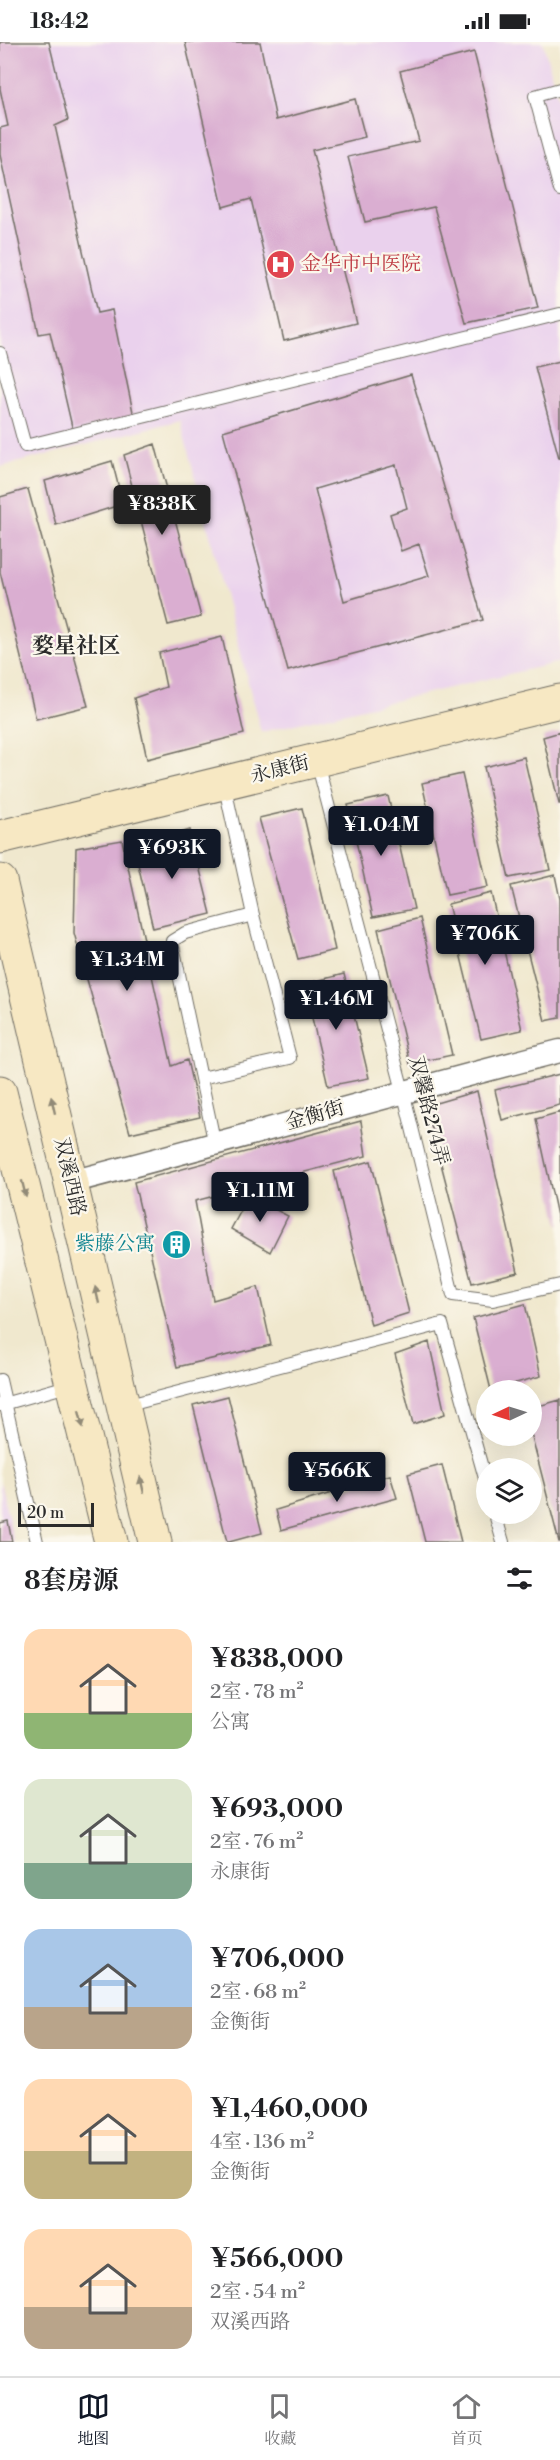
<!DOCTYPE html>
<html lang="zh">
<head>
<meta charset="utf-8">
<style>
  :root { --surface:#fff; --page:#f6f6f6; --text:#202124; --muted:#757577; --line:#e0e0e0; --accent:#111827 }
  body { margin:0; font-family:"Libre Bodoni","Noto Serif SC",serif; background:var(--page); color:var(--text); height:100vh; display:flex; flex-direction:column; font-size:22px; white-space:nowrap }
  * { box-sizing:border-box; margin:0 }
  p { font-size:20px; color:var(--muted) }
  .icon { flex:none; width:33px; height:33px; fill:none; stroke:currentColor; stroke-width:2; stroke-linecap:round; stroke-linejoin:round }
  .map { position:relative; height:1500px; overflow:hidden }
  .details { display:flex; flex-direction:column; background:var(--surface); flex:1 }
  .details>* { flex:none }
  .needle { width:39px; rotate:266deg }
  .fabs { position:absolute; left:476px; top:1338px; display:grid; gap:12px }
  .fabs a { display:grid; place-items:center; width:66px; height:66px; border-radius:50%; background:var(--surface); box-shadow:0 6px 24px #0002; font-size:30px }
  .scale { position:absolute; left:18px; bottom:15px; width:76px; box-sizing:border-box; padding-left:6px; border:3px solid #2b2b2b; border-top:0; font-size:16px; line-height:21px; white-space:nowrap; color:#2b2b2b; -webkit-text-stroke:4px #fbf7ec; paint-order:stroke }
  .price { position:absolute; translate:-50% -51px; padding:0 14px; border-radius:6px; background:var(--accent); color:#fff; font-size:20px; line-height:39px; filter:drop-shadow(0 2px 3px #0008) }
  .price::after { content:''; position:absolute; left:50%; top:36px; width:18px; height:14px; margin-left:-9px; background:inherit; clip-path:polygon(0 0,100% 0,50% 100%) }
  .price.current { background:#222; color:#fff }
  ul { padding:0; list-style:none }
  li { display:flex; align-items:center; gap:18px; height:150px; padding:0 24px }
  li span { display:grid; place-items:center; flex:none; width:168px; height:120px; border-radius:18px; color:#555 }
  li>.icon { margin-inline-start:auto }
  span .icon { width:72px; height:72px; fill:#fffc; stroke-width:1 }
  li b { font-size:26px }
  h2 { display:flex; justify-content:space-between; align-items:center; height:72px; padding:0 24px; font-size:26px }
  .status { display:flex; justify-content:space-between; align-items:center; height:42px; padding:0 30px; background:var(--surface); direction:ltr }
  .status svg { height:16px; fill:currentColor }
  .tab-bar { display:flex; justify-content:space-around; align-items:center; height:84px; border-top:2px solid var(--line); background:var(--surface); font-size:16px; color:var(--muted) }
  .tab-bar a { display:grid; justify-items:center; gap:3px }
  .tab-bar .current { color:var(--accent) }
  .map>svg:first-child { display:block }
  .built { fill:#ead1ed }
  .building { fill:#daaed1; fill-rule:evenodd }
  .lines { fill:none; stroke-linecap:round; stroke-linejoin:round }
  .lane-casing { stroke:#706d64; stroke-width:14 }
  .street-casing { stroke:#706d64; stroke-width:25 }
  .secondary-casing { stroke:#706d64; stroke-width:35 }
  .lane { stroke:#fff; stroke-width:12 }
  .street { stroke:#fff; stroke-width:22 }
  .secondary { stroke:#f7e8c3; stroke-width:33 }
  .oneway { fill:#918a77 }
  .labels { text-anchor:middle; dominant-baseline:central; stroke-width:4.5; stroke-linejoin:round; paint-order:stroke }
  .health-label { font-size:20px; fill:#be3a42; stroke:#fbf7ec; text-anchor:start }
  .street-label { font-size:20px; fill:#2b2b2b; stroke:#fbf7ec }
  .culture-label { font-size:20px; fill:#0d838f; stroke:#fbf7ec; text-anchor:end }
  .quarter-label { font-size:22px; font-weight:bold; fill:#2b2b2b; stroke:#fbf7ec }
</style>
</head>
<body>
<div class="status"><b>18:42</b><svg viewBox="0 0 49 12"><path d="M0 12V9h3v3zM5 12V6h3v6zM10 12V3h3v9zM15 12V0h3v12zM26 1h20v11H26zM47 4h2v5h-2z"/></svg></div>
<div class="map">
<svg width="560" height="1500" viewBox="0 0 560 1500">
  <rect width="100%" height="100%" fill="#fbf7ec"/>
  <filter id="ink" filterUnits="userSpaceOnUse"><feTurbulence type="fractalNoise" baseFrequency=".0167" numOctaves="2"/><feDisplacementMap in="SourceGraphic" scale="12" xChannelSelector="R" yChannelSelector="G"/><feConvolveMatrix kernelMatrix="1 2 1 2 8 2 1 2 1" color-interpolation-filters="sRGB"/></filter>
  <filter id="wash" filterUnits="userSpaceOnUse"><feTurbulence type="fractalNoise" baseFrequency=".008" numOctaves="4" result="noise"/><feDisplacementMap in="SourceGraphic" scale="24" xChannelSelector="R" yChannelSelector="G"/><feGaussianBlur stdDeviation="1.35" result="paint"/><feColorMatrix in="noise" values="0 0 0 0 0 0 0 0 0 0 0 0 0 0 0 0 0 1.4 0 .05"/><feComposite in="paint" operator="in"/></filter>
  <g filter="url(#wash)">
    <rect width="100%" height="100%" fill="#f0e8ce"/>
    <path class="built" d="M0,0H543L560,66V620L261,690L180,378L0,425Z
      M0,1439L14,1500H0Z"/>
    <g id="blocks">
      <path class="building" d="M0,0H49L68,78L55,84L97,271L112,268L134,375L73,389L50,290L39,292L0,113V86L8,84L0,47Z
        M185,0H260L276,78L355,57L365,95L312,108L356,281L284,299L251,157L223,165Z
        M474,10L538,266L466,281L434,165L365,180L348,115L419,99L400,29Z
        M560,319V416H559L535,325Z
        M411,333L483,578L288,629L223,389ZM396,423L407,466L390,472L401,509L419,502L429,534L344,559L315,447Z
        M155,402L201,575L168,583L124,413Z
        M112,419L123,462L56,483L45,439Z
        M28,447L88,664L36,677L0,530V455Z
        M222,595L244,692L147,717L134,656L166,645L159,611Z
        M560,690V762H559L543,695Z
        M524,715L550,828L509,836L484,725Z
        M462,732L488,845L447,853L422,741Z
        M388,754L414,867L373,875L348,763Z
        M302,766L335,908L298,917L259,776Z
        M190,788L211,872L153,886L134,805Z
        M122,798L172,1024L187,1018L200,1075L130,1091L74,891L76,806Z
        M555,833L560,857V976L545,979L511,844Z
        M491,851L522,988L481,997L448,862Z
        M420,876L452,1013L410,1022L378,887Z
        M344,932L369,1036L328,1044L304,942Z
        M560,1032V1063L502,1078L495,1048Z
        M477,1049L518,1230L472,1241L426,1064Z
        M560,1070V1182L559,1183L536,1077Z
        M361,1079L366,1114L195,1159L213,1258L258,1245L271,1303L177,1325L134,1140Z
        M371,1119L409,1271L371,1283L334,1129Z
        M249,1154L288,1174L270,1210L231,1187Z
        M525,1262L541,1334L491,1348L473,1276Z
        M429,1300L445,1372L413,1382L395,1312Z
        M228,1354L262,1491L229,1500H227L193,1363Z
        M560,1358V1500H559L531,1391V1366Z
        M442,1423L461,1500H425L408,1432Z
        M390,1433L397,1456L281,1488L276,1468Z
        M8,1479L12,1500H0V1481Z"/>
    </g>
  </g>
  <g filter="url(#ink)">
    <use href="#blocks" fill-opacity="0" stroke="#706d64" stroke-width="1.5"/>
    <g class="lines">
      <defs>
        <path id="lane" d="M560,47L535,54L560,148
          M0,311L25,404L560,272
          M317,720L403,1049L453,1253L493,1258L560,1243
          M201,1036L290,1016L253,873L224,741
          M215,1103L172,899L185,891L253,873
          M0,1338L37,1500
          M0,1363L71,1343
          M125,1364L442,1282L486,1440
          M495,1472L503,1500"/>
        <path id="street" d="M71,1140C234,1098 396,1051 560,1009"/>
        <path id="secondary" d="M0,795L560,659
          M0,839L155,1500
          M0,1050L111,1500"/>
      </defs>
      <use href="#lane" class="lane-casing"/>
      <use href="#street" class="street-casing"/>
      <use href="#secondary" class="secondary-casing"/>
      <use href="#lane" class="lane"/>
      <use href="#street" class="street"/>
      <use href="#secondary" class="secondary"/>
    </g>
    <defs><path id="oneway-solid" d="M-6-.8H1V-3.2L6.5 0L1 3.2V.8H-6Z" transform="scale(1.5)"/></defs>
    <g class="oneway">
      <use href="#oneway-solid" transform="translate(53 1063) rotate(-103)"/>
      <use href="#oneway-solid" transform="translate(24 1147) rotate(76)"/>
      <use href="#oneway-solid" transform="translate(97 1253) rotate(-103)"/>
      <use href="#oneway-solid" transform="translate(81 1377) rotate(76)"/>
      <use href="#oneway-solid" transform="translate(142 1443) rotate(-103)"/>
    </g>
  </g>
  <defs>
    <symbol id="hospital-disc" viewBox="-11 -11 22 22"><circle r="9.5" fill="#e0444e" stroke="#fbf7ec"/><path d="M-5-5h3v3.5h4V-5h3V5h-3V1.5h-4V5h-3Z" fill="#fff"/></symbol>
    <symbol id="building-disc" viewBox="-11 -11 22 22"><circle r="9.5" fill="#0f9aa8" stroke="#fbf7ec"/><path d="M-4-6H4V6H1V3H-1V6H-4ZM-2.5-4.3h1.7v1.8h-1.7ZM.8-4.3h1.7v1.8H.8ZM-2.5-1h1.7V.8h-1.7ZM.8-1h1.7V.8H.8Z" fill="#fff"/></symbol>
  </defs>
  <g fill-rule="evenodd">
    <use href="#hospital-disc" x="264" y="206" width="33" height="33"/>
    <use href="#building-disc" x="160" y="1186" width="33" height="33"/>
  </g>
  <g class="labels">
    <g class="health-label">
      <text x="301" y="222">金华市中医院</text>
    </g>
    <g class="street-label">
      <text transform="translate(280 728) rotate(-14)">永康街</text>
      <text transform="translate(428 1069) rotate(76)">双馨路274弄</text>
      <text transform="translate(315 1074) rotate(-16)">金衡街</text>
      <text transform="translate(69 1135) rotate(77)">双溪西路</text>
    </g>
    <g class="culture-label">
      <text x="155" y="1202">紫藤公寓</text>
    </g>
    <g class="quarter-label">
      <text x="76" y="604">婺星社区</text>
    </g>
  </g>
</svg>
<div class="fabs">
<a><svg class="needle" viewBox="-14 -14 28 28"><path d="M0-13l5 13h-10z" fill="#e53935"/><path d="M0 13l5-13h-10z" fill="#757577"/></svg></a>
<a><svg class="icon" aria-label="layers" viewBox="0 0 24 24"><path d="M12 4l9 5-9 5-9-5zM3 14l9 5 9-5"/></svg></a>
</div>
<div class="scale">20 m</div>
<b class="price current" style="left:162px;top:494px">¥838K</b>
<b class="price" style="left:381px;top:815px">¥1.04M</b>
<b class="price" style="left:172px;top:838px">¥693K</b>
<b class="price" style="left:485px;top:924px">¥706K</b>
<b class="price" style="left:127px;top:950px">¥1.34M</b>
<b class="price" style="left:336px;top:989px">¥1.46M</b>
<b class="price" style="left:260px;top:1181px">¥1.11M</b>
<b class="price" style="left:337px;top:1461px">¥566K</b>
</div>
<section class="details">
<h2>8套房源<svg class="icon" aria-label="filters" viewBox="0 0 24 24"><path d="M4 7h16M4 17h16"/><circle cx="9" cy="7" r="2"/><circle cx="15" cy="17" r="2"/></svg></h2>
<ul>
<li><span style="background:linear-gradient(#ffd9b3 70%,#8fb573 0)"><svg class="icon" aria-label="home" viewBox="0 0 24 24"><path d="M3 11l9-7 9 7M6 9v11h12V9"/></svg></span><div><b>¥838,000</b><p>2室 · 78 m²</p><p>公寓</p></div></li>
<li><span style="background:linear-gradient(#dfe7d0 70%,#7fa58c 0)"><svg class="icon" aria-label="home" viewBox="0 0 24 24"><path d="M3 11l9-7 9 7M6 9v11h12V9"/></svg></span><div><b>¥693,000</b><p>2室 · 76 m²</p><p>永康街</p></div></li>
<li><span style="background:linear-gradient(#a9c7e8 65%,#b9a48a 0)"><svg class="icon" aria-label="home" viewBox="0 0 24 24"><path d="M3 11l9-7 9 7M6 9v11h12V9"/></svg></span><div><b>¥706,000</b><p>2室 · 68 m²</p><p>金衡街</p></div></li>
<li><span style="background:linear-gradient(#ffd9b3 60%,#c2b280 0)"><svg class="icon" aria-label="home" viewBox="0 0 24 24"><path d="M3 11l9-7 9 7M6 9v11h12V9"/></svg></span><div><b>¥1,460,000</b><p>4室 · 136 m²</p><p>金衡街</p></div></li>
<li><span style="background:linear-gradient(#ffd9b3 65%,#b9a48a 0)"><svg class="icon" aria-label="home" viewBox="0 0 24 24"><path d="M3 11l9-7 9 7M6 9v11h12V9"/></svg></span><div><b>¥566,000</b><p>2室 · 54 m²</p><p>双溪西路</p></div></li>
</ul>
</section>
<nav class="tab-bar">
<a class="current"><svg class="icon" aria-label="map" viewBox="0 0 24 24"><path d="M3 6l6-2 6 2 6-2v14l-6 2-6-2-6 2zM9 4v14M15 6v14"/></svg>地图</a>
<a><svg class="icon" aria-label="saved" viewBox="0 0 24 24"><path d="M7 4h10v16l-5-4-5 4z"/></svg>收藏</a>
<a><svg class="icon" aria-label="home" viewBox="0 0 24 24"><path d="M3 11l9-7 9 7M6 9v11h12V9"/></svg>首页</a>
</nav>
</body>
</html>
